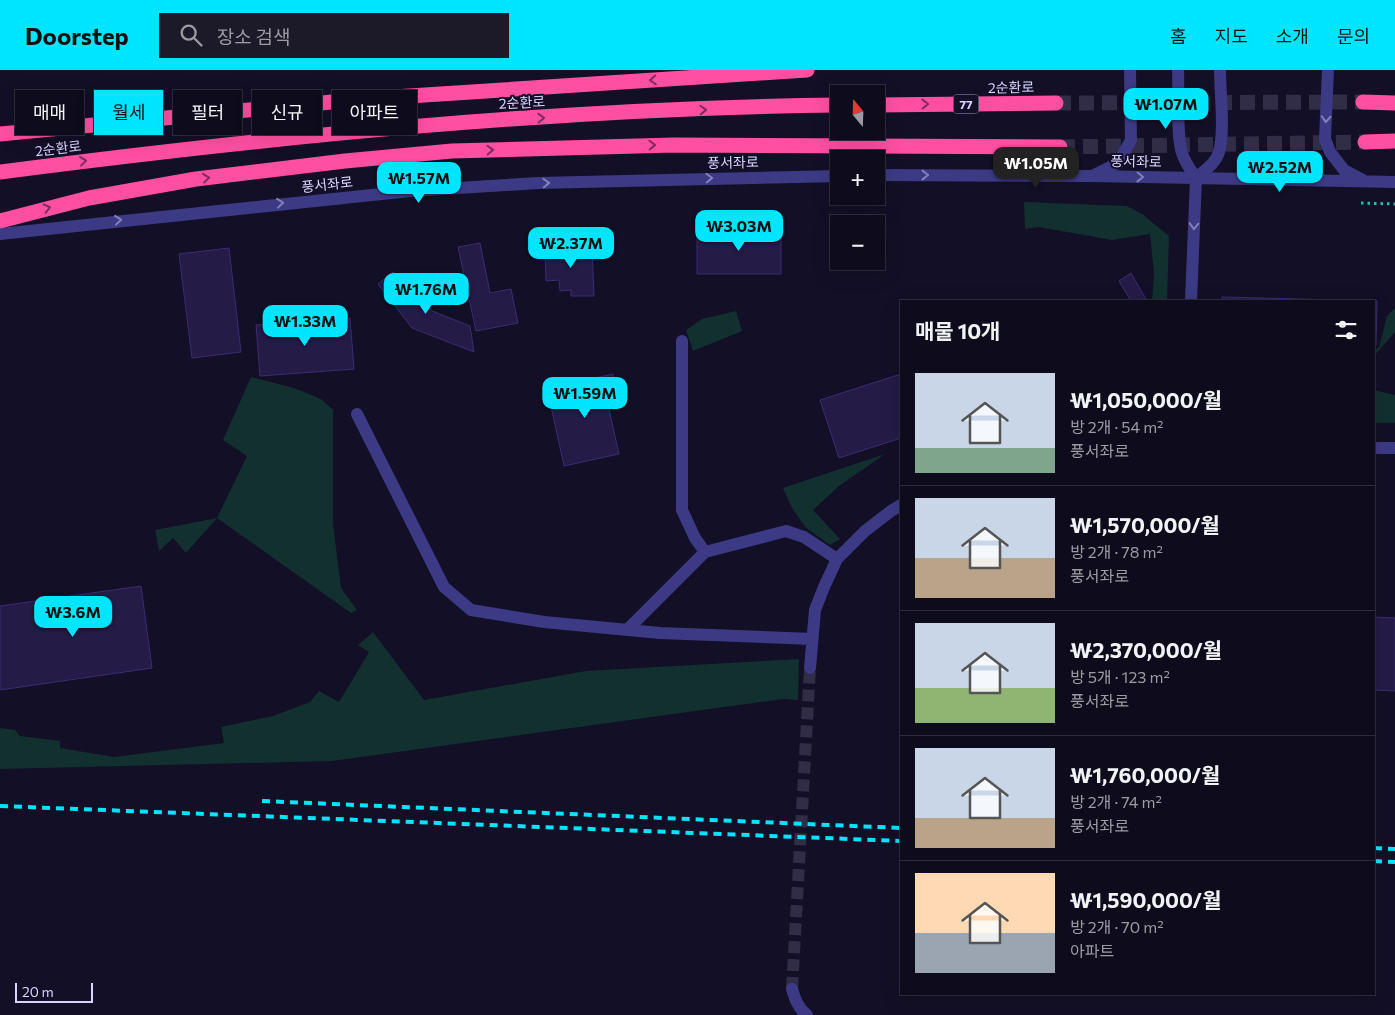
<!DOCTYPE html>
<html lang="ko">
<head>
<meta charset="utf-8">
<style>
  :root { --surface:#0e0b1c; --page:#1c1929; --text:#f1f3f6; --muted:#9b9ba3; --line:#2e2b3b; --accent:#00e5ff }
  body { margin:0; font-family:Commissioner,"Noto Sans KR",sans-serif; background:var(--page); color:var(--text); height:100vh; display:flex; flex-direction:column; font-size:19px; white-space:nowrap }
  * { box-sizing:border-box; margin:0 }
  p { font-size:16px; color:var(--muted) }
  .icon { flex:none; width:28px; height:28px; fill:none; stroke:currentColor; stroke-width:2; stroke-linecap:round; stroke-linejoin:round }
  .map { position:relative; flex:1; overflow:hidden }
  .drawer { position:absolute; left:900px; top:230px; width:475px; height:695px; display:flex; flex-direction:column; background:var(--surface); border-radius:0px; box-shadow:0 5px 20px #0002,0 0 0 1px var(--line) }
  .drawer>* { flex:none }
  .guide { position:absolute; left:15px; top:20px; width:475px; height:45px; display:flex; gap:10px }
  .needle { width:32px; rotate:341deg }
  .buttons { position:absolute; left:830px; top:15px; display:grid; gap:10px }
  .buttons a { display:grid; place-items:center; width:55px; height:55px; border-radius:0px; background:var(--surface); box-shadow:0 5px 20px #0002,0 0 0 1px var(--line); font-size:25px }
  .scale { position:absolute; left:15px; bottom:12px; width:78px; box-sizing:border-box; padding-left:5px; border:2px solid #d9d4ff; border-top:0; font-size:14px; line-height:18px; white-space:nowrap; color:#d9d4ff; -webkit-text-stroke:4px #130f26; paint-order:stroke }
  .price { position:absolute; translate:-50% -42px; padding:0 11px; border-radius:10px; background:var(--accent); color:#111; font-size:16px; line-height:32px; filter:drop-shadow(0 1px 2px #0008) }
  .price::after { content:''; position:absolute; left:50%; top:30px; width:15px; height:11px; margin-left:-8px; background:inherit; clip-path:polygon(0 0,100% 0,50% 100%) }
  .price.selected { background:#222; color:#fff }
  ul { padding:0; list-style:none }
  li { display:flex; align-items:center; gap:15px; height:125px; padding:0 15px }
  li+li { border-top:1px solid var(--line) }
  li span { display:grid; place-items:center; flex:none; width:140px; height:100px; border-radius:0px; color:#555 }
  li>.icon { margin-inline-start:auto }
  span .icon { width:60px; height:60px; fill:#fffc; stroke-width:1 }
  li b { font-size:21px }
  h2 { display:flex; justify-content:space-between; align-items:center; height:60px; padding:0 15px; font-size:21px }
  .tag { padding:0 18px; border-radius:0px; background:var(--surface); box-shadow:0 5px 20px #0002,0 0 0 1px var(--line); font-size:18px; line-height:45px }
  .tag.selected { background:var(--accent); color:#111 }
  header { display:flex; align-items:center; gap:30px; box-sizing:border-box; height:70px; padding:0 25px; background:var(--accent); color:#111 }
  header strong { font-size:24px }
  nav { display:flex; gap:28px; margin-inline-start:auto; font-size:18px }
  .search { width:350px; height:45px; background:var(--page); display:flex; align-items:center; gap:12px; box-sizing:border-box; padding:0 18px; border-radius:0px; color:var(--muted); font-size:19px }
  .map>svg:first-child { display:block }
  .green { fill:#12302f }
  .building { fill:#241b47; stroke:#3b2d73 }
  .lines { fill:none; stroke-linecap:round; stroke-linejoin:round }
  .minor-tunnel { stroke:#312d47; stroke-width:12; stroke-dasharray:12 6; stroke-linecap:butt }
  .highway-tunnel { stroke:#312d47; stroke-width:15; stroke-dasharray:15 8; stroke-linecap:butt }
  .path { stroke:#2fb8b0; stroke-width:3; stroke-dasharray:2.5 4; stroke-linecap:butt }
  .minor { stroke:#3d3a85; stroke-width:12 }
  .highway { stroke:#ff4fa3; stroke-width:15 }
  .rail { stroke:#00e5ff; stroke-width:4; stroke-dasharray:8 6; stroke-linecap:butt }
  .oneway { stroke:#7d2c5e }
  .oneway2 { stroke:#837fbc }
  .labels { text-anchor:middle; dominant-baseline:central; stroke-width:4; stroke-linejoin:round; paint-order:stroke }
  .shield { fill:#130f26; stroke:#9e99be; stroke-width:1 }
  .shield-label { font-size:12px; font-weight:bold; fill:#d9d4ff }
  .street-label { font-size:14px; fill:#d9d4ff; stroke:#130f26 }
</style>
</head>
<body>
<header>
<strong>Doorstep</strong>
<div class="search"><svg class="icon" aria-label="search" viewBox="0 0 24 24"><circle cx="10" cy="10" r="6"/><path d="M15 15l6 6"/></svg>장소 검색</div>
<nav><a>홈</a><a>지도</a><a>소개</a><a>문의</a></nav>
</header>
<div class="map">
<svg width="1395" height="945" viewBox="0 0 1395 945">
  <rect width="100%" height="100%" fill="#130f26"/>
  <path class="green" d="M1024,132L1127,136L1142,144L1169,166L1167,231H1152L1154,204L1150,164L1112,170L1039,157L1025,159Z
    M1395,238V262L1374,286V280L1379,277L1387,246Z
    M736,241L742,261L693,281L686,260L702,249Z
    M251,307L294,318L321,329L333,340V454L341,518L357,540L351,543L217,448L186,483L173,468L159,481L155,460L217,448L247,386L223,370Z
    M1374,320L1395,325V353H1374Z
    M885,384L839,416L813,440L840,469L830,475L806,458L792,438L783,418Z
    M373,562L424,630L586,601L799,589L798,630L783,629L332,691L0,699V658L15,660L20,666L60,671V678L114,687L224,673L221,657L273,646L310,632L319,621L339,632L369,582L358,575Z"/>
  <path class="building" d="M697,159H781V204H697Z
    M480,173L490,223L511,219L518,253L476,261L458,177Z
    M592,176L594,226H571V220L560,221L559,210L546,211L545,178Z
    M229,178L241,282L192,288L179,184Z
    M393,202L413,227L419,223L432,241L470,256L474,282L412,258L378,214Z
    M1131,203L1146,229L1142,231H1131L1119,211Z
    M1222,227L1377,231L1376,276L1374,275V231H1222Z
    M350,248L354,299L260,306L256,255Z
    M613,304L620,336L609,339L619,384L564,396L547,318Z
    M901,304V368L839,388L820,330Z
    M141,516L152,598L0,620V536Z
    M1374,547L1395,548V621L1374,620Z"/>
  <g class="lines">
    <path class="minor-tunnel" d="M792,919L810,598"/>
    <path class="highway-tunnel" d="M1056,33L1363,32
      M1060,77L1365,72"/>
    <path class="path" d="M1361,133L1395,134"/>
    <path class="minor" d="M1178,0C1179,22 1176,64 1182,83C1185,93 1191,100 1196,108
      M1328,0L1325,69L1330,82L1344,100L1363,110
      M876,105L1092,106L1395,112
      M1094,105L1118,93L1131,70L1130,0
      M1196,108C1205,100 1216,93 1219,82C1225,60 1220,23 1220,0
      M0,164L410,121L538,113L839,106
      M1191,231L1196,108
      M682,271V440L695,468L705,482L786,461L804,467L837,489
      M357,344L444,517L471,540L544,552L660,563L812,569
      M1374,378H1395
      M627,560L705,482
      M810,598L815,540L824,517L837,489L865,461L891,441L901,435
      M792,919C795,929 798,938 807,945"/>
    <path class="highway" d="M1363,32L1395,33
      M876,35L1056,33
      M0,64L363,29L807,0
      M1365,72L1395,71
      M0,102C278,66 558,38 839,35
      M0,151L89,128L196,109L345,91L452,81L674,75L1060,77"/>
    <path class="rail" d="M262,731L901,758
      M0,736L901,771
      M1374,778L1395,779
      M1374,791L1395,792"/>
  </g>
  <defs><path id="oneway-chevron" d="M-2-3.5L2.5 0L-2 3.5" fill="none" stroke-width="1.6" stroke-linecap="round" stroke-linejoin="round" transform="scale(1.25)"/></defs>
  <g class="oneway">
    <use href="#oneway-chevron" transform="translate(653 10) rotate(176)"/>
    <use href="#oneway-chevron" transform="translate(925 34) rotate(-1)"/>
    <use href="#oneway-chevron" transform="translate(703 40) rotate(-2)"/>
    <use href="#oneway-chevron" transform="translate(541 48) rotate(-3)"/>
    <use href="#oneway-chevron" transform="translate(652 75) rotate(-2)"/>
    <use href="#oneway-chevron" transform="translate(490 80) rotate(-2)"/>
    <use href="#oneway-chevron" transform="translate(83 91) rotate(-7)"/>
    <use href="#oneway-chevron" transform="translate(206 108) rotate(-7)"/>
    <use href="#oneway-chevron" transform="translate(47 138) rotate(-14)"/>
  </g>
  <g class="oneway2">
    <use href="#oneway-chevron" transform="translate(1326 49) rotate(93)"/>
    <use href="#oneway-chevron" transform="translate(925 105)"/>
    <use href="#oneway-chevron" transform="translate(1140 107) rotate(1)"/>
    <use href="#oneway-chevron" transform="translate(709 108) rotate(-2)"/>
    <use href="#oneway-chevron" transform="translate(546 113) rotate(-2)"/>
    <use href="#oneway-chevron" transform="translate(280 133) rotate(-6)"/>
    <use href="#oneway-chevron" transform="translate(118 150) rotate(-6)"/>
    <use href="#oneway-chevron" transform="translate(1194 156) rotate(92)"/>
  </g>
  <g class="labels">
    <rect class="shield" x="953.5" y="24.5" width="25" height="19" rx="4"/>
    <g class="shield-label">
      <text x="966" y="34">77</text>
    </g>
    <g class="street-label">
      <text transform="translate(1011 17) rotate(-1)">2순환로</text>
      <text transform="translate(522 32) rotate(-3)">2순환로</text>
      <text transform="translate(58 78) rotate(-7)">2순환로</text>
      <text transform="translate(1136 91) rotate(1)">풍서좌로</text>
      <text transform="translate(733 92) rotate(-1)">풍서좌로</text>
      <text transform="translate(327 114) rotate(-6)">풍서좌로</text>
    </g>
  </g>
</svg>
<div class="buttons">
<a><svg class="needle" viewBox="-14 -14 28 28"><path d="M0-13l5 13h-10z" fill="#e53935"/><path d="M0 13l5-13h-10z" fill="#9b9ba3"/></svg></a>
<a>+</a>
<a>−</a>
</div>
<div class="scale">20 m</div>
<b class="price" style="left:1166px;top:60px">₩1.07M</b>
<b class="price selected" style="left:1036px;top:119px">₩1.05M</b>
<b class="price" style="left:1280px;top:123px">₩2.52M</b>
<b class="price" style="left:419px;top:134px">₩1.57M</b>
<b class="price" style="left:739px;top:182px">₩3.03M</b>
<b class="price" style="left:571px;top:199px">₩2.37M</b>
<b class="price" style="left:426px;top:245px">₩1.76M</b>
<b class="price" style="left:305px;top:277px">₩1.33M</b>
<b class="price" style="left:585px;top:349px">₩1.59M</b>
<b class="price" style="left:73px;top:568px">₩3.6M</b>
<div class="guide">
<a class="tag">매매</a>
<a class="tag selected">월세</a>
<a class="tag">필터</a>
<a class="tag">신규</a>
<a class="tag">아파트</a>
</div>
<section class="drawer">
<h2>매물 10개<svg class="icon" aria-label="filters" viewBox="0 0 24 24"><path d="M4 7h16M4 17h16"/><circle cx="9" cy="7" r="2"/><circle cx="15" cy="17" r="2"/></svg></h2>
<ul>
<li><span style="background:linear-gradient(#c9d6e8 75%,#7fa58c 0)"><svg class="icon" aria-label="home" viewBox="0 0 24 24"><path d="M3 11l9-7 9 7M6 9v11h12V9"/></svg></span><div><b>₩1,050,000/월</b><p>방 2개 · 54 m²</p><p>풍서좌로</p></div></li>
<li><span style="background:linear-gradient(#c9d6e8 60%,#b9a48a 0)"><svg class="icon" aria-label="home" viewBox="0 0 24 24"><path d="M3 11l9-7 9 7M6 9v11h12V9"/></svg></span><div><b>₩1,570,000/월</b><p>방 2개 · 78 m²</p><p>풍서좌로</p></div></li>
<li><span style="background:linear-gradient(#c9d6e8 65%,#8fb573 0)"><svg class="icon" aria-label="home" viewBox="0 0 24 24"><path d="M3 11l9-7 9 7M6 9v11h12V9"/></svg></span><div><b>₩2,370,000/월</b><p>방 5개 · 123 m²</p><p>풍서좌로</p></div></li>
<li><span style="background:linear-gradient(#c9d6e8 70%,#b9a48a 0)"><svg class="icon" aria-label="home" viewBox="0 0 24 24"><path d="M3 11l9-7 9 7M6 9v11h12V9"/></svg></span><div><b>₩1,760,000/월</b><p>방 2개 · 74 m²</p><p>풍서좌로</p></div></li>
<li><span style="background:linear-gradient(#ffd9b3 60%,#9aa5b1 0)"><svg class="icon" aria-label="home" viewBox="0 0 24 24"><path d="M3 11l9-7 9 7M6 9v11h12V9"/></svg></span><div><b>₩1,590,000/월</b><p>방 2개 · 70 m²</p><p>아파트</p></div></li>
</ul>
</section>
</div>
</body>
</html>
